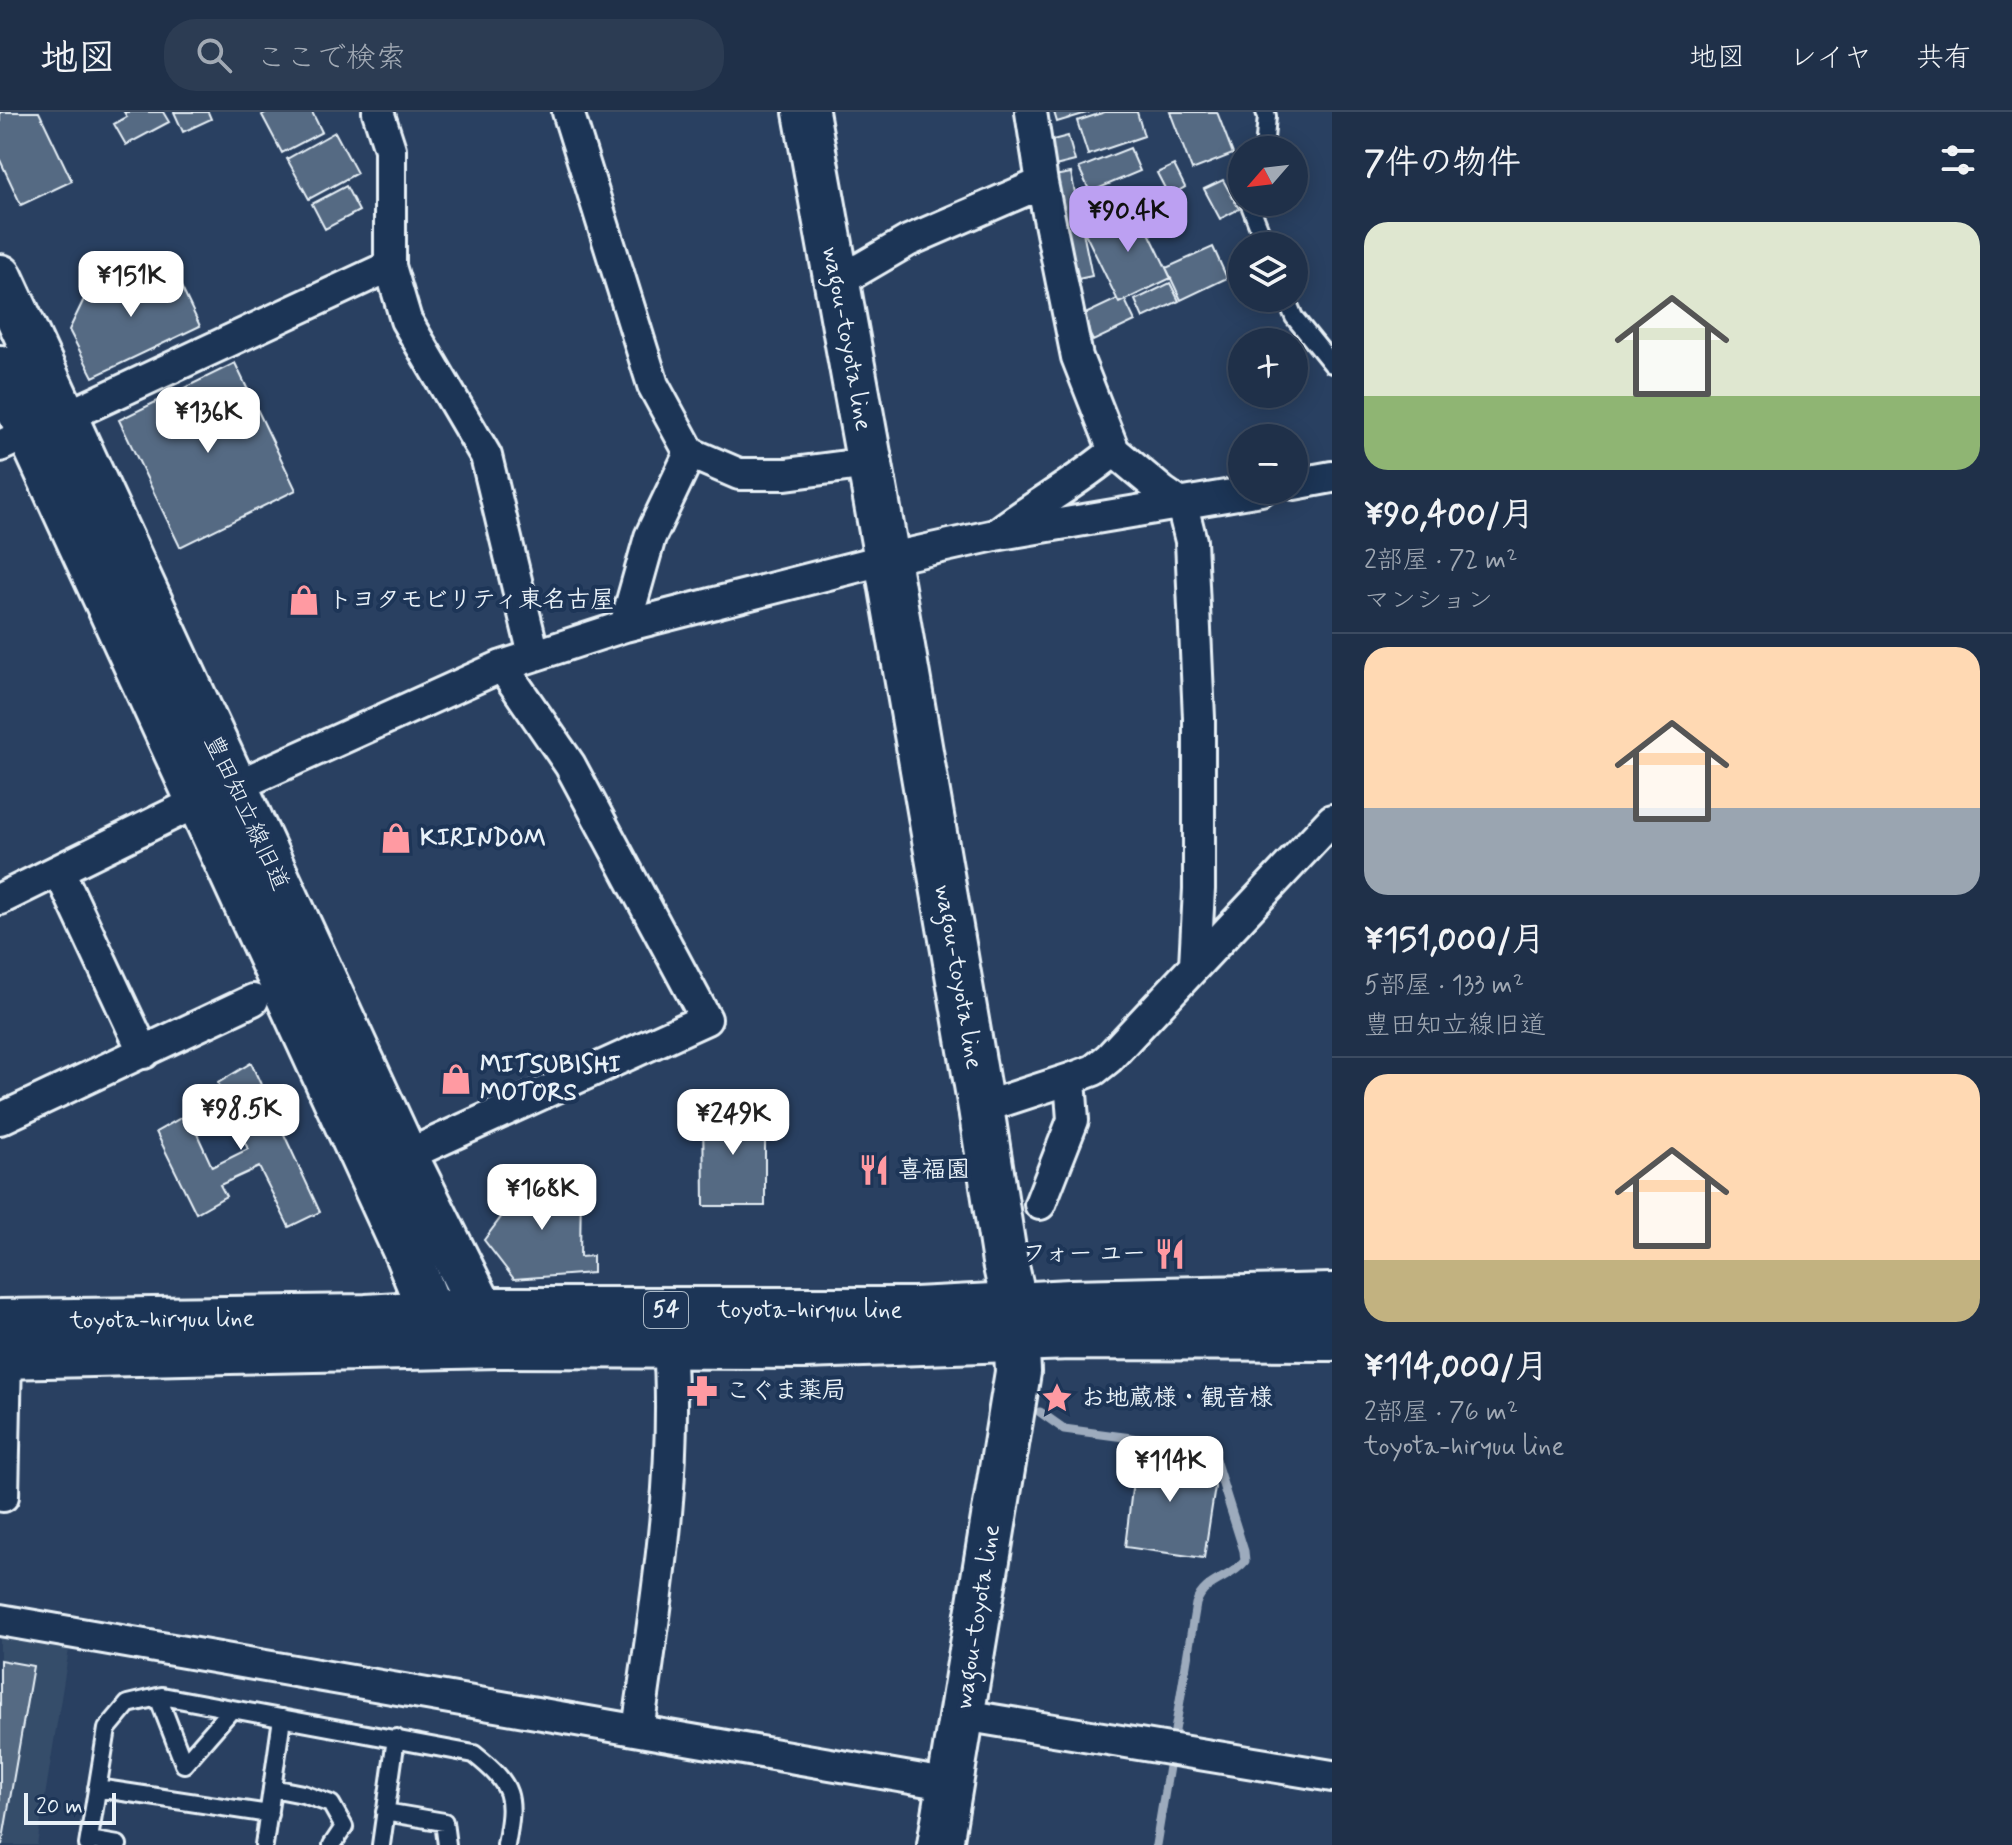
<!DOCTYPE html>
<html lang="ja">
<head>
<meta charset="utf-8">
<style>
  :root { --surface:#1f3049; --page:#2c3c53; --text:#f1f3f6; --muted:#a1a9b4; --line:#3c4b61; --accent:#bca0f2 }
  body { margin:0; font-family:Mynerve,"Klee One",sans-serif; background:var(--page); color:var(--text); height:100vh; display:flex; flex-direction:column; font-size:30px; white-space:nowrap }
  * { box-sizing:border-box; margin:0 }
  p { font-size:26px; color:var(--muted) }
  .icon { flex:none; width:44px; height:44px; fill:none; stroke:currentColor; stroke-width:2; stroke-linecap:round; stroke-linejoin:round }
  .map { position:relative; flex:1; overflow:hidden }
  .side { display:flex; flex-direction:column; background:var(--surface); width:680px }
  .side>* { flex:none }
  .needle { width:52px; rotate:242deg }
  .tools { position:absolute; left:1228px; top:24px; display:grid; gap:16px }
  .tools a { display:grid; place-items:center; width:80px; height:80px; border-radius:50%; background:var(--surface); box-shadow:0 4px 20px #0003,0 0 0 2px var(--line); font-size:40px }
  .scale { position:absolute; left:24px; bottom:20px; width:92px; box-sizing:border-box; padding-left:8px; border:4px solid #e8f1f8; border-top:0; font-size:22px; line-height:28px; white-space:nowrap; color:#e8f1f8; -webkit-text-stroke:6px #1d3557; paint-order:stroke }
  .price { position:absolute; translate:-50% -68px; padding:0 18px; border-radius:16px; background:#fff; color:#222; font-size:26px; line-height:52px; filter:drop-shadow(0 2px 4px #0008) }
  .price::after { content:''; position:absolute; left:50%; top:48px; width:24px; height:18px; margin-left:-12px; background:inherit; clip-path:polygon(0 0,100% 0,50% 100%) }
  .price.on { background:var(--accent); color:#111 }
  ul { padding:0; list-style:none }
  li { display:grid; align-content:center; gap:16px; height:424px; padding:0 32px }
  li+li { border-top:2px solid var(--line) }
  li span { display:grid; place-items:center; height:248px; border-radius:24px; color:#555 }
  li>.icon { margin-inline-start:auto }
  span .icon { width:144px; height:144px; fill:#fffc; stroke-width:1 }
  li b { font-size:34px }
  h2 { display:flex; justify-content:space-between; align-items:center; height:96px; padding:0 32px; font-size:34px }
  header { display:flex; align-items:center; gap:48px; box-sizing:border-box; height:112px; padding:0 40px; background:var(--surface); border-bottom:2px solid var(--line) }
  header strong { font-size:38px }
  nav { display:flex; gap:44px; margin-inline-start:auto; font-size:28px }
  .search { width:560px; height:72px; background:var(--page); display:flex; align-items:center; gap:20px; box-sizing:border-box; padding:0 28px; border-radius:32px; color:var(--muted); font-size:30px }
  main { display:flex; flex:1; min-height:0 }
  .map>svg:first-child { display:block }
  .built { fill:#364d6b }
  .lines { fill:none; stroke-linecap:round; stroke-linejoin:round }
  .stream { stroke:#9dabbd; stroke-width:9 }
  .building { fill:#556a83; stroke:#e8f1f8; stroke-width:2 }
  .lane-casing { stroke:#e8f1f8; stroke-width:22 }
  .street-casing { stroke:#e8f1f8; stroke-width:36 }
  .secondary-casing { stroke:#e8f1f8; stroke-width:50 }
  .primary-casing { stroke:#e8f1f8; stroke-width:50 }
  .lane { stroke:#1d3557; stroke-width:16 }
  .street { stroke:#1d3557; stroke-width:30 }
  .secondary { stroke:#1d3557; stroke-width:44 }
  .primary { stroke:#1d3557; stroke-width:44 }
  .labels { text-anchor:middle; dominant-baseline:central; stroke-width:8; stroke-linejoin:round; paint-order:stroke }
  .shield { fill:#1d3557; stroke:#abb9c8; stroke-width:2 }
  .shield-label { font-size:22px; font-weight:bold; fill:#e8f1f8 }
  .street-label { font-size:24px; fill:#e8f1f8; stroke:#1d3557 }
  .poi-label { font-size:24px; font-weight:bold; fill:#e8f1f8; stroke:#1d3557; text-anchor:start }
</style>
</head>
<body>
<header>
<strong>地図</strong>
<div class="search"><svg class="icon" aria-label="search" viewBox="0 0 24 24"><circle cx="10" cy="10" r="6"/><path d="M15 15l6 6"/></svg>ここで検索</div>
<nav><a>地図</a><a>レイヤ</a><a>共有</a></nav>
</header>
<main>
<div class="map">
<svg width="1332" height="1733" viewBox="0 0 1332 1733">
  <rect width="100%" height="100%" fill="#294061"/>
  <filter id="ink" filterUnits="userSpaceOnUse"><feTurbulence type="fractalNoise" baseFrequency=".0125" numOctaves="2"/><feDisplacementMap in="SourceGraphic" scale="16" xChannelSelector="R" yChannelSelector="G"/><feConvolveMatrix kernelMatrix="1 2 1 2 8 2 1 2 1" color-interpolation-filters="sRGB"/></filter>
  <g filter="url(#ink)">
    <path class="built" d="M0,1513L71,1525L37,1733H0Z"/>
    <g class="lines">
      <path class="stream" d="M1040,1300L1064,1317L1191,1334L1213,1341L1244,1439L1245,1449C1230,1468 1204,1467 1196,1492L1156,1733"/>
    </g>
    <path class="building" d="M0,0H39L72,69L21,93L0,48Z
      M124,0H163L169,10L126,33L114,12L127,5Z
      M174,0H208L211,7L183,20Z
      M267,0H312L322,20L282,41L262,3Z
      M1054,0H1090L1057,10Z
      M1105,0H1137L1144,24L1088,43L1077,9Z
      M1170,0H1217L1233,42L1192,58Z
      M335,20L357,61L309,87L287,47Z
      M1068,24L1075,49L1051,55L1045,30Z
      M1130,36L1140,59L1090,80L1079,56Z
      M1174,53L1185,75L1169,84L1157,61Z
      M1071,61L1092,164L1069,169L1048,65Z
      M1223,68L1239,97L1220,107L1204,77Z
      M346,74L359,99L325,117L312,92Z
      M1136,94L1171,166L1119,191L1084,119Z
      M1213,135L1227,166L1181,188L1166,156Z
      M147,156L178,168L200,214L93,265L69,218L85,185Z
      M1170,171L1179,189L1143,206L1135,188Z
      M1117,187L1119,191L1125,188L1135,209L1093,229L1081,204Z
      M235,251L296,378L180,435L119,308Z
      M251,951L320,1100L289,1115L259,1055L220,1073L226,1084L196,1101L156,1020L188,1002L212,1055L248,1037L218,971Z
      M724,988V1001L765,1002V1094H704L703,989Z
      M563,1065V1074L581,1073L580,1145L593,1144V1161L514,1167L484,1128L508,1096L516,1092L517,1075L532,1074L534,1067Z
      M1137,1336L1198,1344L1215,1375L1204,1446L1125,1435Z
      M0,1548L33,1554L2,1733H0Z"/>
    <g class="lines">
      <defs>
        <path id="lane" d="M1264,38L1267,4L1265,0
          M1251,90L1250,93L1266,134
          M1286,186L1294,205L1332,252
          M158,1585L184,1652L232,1597
          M97,1676L269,1702
          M272,1676L303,1682L331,1692L344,1715L332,1733
          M385,1700L444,1710L447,1733
          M89,1728L118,1733
          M88,1733L107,1617L128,1592L162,1584L474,1642C514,1674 515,1684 506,1733
          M264,1733L282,1606
          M381,1733L396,1626"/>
        <path id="street" d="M378,0L390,37V154
          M568,0L653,273L690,341L650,425L625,514
          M1031,0L1042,71L1077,245L1114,339L1163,380L1182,393L1191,429L1199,606V777L1195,853
          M836,171L908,129L1042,71
          M63,306L390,154L406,208L486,344L534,543
          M0,334L30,320
          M690,341L739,362H786L869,351
          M1294,372L1332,365
          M998,421C1036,392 1078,370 1114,339
          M234,675L502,554L625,514L887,447L995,423L1261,378
          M59,759L144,941
          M0,787L199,689
          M981,996L1070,967
          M0,1007L253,888
          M405,1044L706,907L570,653L502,554
          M1040,1092L1073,1008L1070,967L1094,958L1109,946L1332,708
          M3,1384L6,1244
          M0,1508L951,1673
          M963,1603L1332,1664
          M638,1618C656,1492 678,1362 669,1234"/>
        <g id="secondary">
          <path id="s1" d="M806,0L887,447L981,996L1005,1150L1015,1194L1018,1260L940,1733"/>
          <path d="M0,165L405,1044L498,1231"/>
          <path d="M0,256L407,1142L444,1233"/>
        </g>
        <g id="primary">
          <path id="s2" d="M0,1210L366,1205L484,1198H915L1071,1190L1332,1184"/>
          <path d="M0,1244L499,1233L804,1234L1071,1225L1332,1226"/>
        </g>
      </defs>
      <use href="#lane" class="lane-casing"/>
      <use href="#street" class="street-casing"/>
      <use href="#secondary" class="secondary-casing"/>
      <use href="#primary" class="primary-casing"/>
      <use href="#lane" class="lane"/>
      <use href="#street" class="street"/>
      <use href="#secondary" class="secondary"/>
      <use href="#primary" class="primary"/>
    </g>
  </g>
  <defs>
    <symbol id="shop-bare" viewBox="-9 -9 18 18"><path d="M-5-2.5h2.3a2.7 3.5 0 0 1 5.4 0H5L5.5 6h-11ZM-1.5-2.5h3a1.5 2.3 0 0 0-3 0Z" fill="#ff9aa2" stroke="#1d3557" stroke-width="2.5" paint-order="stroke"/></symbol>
    <symbol id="restaurant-bare" viewBox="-9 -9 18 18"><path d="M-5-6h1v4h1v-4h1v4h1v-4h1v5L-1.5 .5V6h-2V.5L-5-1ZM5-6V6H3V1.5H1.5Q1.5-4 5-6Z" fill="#ff9aa2" stroke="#1d3557" stroke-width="2.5" paint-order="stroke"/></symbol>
    <symbol id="pharmacy-bare" viewBox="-9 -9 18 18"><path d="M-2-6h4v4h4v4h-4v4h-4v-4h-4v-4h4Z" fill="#ff9aa2" stroke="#1d3557" stroke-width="2.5" paint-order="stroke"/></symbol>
    <symbol id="sight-bare" viewBox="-9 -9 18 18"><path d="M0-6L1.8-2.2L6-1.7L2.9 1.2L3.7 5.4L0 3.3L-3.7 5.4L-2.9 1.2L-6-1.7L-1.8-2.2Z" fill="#ff9aa2" stroke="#1d3557" stroke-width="2.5" paint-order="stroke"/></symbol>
  </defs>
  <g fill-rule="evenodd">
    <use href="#shop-bare" x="282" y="466" width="44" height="44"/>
    <use href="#shop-bare" x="374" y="704" width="44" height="44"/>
    <use href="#shop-bare" x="434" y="945" width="44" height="44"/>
    <use href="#restaurant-bare" x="852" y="1036" width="44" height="44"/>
    <use href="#restaurant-bare" x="1148" y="1120" width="44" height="44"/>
    <use href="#pharmacy-bare" x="680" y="1257" width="44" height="44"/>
    <use href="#sight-bare" x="1035" y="1264" width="44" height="44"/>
  </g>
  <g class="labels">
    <rect class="shield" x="644" y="1180" width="44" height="36" rx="6"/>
    <g class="shield-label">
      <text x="666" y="1198">54</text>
    </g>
    <g class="street-label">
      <text stroke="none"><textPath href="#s1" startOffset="230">wagou-toyota line</textPath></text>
      <text transform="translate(246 701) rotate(65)">豊田知立線旧道</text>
      <text stroke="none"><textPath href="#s1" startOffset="878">wagou-toyota line</textPath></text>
      <text stroke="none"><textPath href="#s2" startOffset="810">toyota-hiryuu line</textPath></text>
      <text stroke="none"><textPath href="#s2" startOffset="162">toyota-hiryuu line</textPath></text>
      <text transform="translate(978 1505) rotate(-81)">wagou-toyota line</text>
    </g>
    <g class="poi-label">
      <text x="328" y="488">トヨタモビリティ東名古屋</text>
      <text x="420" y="726">KIRINDOM</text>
      <text x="480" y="953">MITSUBISHI<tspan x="480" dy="28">MOTORS</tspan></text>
      <text x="898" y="1058">喜福園</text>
      <text x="1146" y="1142" text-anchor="end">フォー ユー</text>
      <text x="726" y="1279">こぐま薬局</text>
      <text x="1081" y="1286">お地蔵様・観音様</text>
    </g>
  </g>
</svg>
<div class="tools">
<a><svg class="needle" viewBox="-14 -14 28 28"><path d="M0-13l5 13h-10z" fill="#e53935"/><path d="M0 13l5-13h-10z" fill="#a1a9b4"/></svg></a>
<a><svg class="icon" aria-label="layers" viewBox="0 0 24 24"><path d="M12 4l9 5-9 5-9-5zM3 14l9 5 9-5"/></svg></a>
<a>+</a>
<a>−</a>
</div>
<div class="scale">20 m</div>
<b class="price on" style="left:1128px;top:142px">¥90.4K</b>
<b class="price" style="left:131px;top:207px">¥151K</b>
<b class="price" style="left:208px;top:343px">¥136K</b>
<b class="price" style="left:241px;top:1040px">¥98.5K</b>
<b class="price" style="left:733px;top:1045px">¥249K</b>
<b class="price" style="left:542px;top:1120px">¥168K</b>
<b class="price" style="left:1170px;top:1392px">¥114K</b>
</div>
<section class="side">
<h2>7件の物件<svg class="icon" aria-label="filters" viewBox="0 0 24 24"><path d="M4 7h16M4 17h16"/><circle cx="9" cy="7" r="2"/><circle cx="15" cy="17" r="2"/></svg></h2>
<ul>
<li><span style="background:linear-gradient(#dfe7d0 70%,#8fb573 0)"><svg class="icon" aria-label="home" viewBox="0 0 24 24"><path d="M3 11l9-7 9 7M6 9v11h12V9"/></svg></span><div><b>¥90,400/月</b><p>2部屋 · 72 m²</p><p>マンション</p></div></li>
<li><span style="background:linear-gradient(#ffd9b3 65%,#9aa5b1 0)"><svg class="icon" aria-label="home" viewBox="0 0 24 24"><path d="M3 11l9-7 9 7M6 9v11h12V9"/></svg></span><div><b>¥151,000/月</b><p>5部屋 · 133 m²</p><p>豊田知立線旧道</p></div></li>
<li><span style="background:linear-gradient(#ffd9b3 75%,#c2b280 0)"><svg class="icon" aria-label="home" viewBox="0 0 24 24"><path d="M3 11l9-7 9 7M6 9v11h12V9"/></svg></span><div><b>¥114,000/月</b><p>2部屋 · 76 m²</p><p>toyota-hiryuu line</p></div></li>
</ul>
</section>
</main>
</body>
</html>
